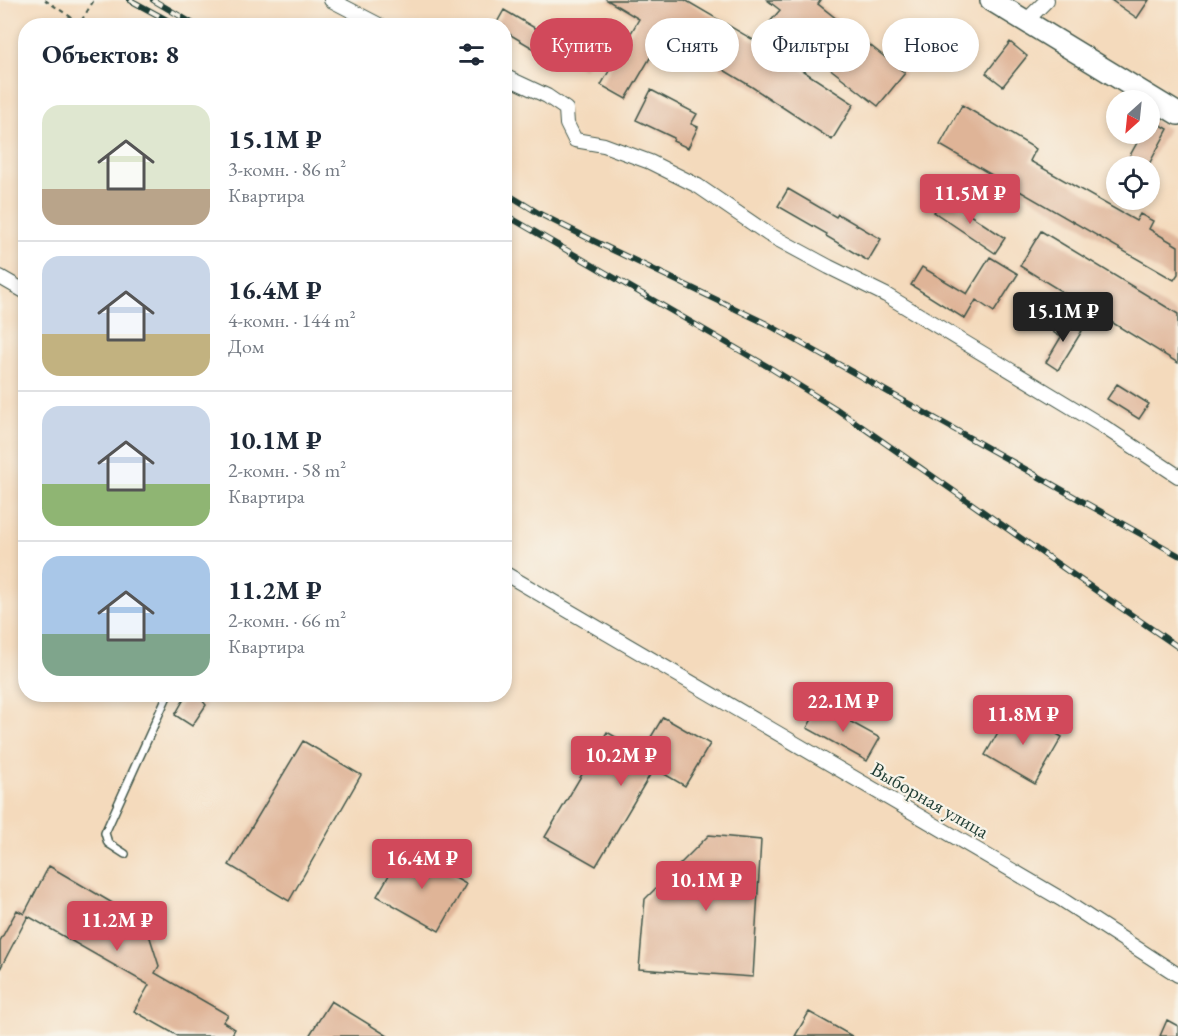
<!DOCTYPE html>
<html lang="ru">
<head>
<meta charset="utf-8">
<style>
  :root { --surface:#fff; --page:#f6f6f7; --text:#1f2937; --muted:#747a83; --line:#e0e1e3; --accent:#d1495b }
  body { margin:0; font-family:"EB Garamond",serif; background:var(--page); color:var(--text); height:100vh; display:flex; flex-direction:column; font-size:22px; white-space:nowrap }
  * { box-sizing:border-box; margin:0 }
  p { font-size:20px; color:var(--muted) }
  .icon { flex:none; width:33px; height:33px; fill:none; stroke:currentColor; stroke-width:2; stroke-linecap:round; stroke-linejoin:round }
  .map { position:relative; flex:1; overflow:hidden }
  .panel { position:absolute; left:18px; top:18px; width:494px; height:684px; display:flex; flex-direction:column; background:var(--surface); border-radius:24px; box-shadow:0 3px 9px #0003 }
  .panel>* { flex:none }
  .banner { position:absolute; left:530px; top:18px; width:558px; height:54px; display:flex; gap:12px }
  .needle { width:39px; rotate:207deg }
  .buttons { position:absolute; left:1106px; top:90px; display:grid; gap:12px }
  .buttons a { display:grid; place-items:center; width:54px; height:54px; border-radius:50%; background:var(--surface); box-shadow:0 3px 9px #0003; font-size:30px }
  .price { position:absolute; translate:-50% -51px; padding:0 14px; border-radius:6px; background:var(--accent); color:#fff; font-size:20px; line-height:39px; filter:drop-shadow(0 2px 3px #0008) }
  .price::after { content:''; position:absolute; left:50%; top:36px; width:18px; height:14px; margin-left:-9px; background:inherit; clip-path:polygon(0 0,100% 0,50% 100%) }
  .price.current { background:#222; color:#fff }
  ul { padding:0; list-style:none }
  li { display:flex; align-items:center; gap:18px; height:150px; padding:0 24px }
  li+li { border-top:2px solid var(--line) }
  li span { display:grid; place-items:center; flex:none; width:168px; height:120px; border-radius:18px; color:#555 }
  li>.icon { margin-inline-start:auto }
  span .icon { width:72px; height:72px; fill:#fffc; stroke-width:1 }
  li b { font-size:26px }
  h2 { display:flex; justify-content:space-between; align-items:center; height:72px; padding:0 24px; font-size:26px }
  .tag { padding:0 21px; border-radius:27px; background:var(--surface); box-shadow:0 3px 9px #0003; font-size:21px; line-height:54px }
  .tag.current { background:var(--accent); color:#fff }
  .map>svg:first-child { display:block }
  .building { fill:#dfb497 }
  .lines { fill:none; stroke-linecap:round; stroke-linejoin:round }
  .service-casing { stroke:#3f5548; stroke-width:10 }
  .minor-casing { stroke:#3f5548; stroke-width:16 }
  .primary-casing { stroke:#3f5548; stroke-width:24 }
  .path { stroke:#3f5548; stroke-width:2; stroke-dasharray:4.5 4.5; stroke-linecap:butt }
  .service { stroke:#fff; stroke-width:7 }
  .minor { stroke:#fff; stroke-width:14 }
  .primary { stroke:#fff; stroke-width:21 }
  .rail-casing { stroke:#1f3d34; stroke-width:6 }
  .rail { stroke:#f7f3e8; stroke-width:4; stroke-dasharray:11; stroke-linecap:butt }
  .labels { text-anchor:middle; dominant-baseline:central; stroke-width:4.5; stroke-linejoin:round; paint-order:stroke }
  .street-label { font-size:20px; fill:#1f3d34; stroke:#f7f3e8 }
</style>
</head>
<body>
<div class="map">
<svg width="1178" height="1036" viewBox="0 0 1178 1036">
  <rect width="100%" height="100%" fill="#f7f3e8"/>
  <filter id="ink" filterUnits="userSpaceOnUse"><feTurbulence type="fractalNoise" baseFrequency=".0167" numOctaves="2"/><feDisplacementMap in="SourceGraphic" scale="12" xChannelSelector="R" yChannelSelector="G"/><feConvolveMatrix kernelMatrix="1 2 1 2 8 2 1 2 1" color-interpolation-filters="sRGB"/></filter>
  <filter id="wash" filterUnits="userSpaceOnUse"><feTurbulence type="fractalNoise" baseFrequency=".008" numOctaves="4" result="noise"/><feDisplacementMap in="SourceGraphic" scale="24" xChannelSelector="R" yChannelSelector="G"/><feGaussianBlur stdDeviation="1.35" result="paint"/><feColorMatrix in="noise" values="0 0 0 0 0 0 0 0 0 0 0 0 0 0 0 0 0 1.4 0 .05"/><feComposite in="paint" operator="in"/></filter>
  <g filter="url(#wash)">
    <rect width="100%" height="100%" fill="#f4dabc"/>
    <g id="blocks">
      <path class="building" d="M607,0H685L774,52L854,104L832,140L752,87L664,34L626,99L601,85L639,19Z
        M767,0H821L818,4L905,73L878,106L770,22L780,10Z
        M1111,0H1149L1137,18Z
        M504,10L567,47L570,42L592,55L584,69L562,56L558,63L504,31V26H495Z
        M1010,42L1027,56L1003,86L986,73Z
        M651,90L697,114L691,124L698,127L688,148L673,141L674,138L636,120Z
        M962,105L1036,149L1030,161L1136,221L1140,214L1153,221L1149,229L1178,246V274L1174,280L940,145Z
        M1149,118L1168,129L1148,166H1124L1142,134H1149Z
        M788,189L836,217L838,214L881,239L868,261L826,236L827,234L778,206Z
        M944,198L1005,238L995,253L934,212Z
        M1041,231L1178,314V363L1020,266Z
        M990,257L1018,274L994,312L976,300L965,319L911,285L922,267L967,294Z
        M1061,318L1082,331L1058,370L1046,362L1061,337L1053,332Z
        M1117,384L1149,404L1139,419L1107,399Z
        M187,694H206L202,700L206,705L192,726L175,715Z
        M820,705L880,738L867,761L807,728Z
        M1012,708L1062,737L1035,784L985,755Z
        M663,717L710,744L685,786L654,768L596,866L545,837L607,732L642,752Z
        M303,741L361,775L289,901L229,865Z
        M709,835L761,840L753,977L639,969L645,899Z
        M404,849L466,884L439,931L377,896Z
        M49,866L145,922L159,966L155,973L228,1015L223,1022L235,1029L231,1036H178L134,1011L149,985L28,916L0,969V941L17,910L24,914Z
        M331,1001L388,1036H309Z
        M809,1012L852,1036H795Z
        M1167,1020L1178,1026V1036H1160Z"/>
    </g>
  </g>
  <g filter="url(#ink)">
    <use href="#blocks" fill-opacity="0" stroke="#3f5548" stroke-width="1.5"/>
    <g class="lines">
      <defs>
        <path id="service" d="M125,854L108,843L105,833L168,694"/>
        <path id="minor" d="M331,0L381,26
          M1026,21L1047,0
          M504,76L547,96L566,109L567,124L575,140L604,145L650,162L698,186L768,234L829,267L886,295L1101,425L1178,476
          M0,277L26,292
          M504,573L1061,899L1178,975"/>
        <path id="primary" d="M991,0L1178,114"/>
      </defs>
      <use href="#service" class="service-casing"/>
      <use href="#minor" class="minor-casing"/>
      <use href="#primary" class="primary-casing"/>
      <path class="path" d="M45,0L80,23L94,0"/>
      <use href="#service" class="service"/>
      <use href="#minor" class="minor"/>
      <use href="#primary" class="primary"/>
      <defs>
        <path id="rail" d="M130,0L178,26
          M153,0L197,26
          M504,192L540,214L594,241L767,324L1178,555
          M504,214L772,369L835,408L1075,576L1178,647"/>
      </defs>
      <use href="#rail" class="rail-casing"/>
      <use href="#rail" class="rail"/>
    </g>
  </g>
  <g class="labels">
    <g class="street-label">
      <text transform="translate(930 800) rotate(30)">Выборная улица</text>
    </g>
  </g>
</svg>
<div class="buttons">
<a><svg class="needle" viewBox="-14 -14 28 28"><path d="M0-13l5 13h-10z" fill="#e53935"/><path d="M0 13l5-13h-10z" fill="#747a83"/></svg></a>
<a><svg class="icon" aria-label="locate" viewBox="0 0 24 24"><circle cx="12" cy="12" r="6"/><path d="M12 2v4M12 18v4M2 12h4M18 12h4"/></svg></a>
</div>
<b class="price" style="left:970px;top:225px">11.5M ₽</b>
<b class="price current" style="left:1063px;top:343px">15.1M ₽</b>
<b class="price" style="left:843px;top:733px">22.1M ₽</b>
<b class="price" style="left:1023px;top:746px">11.8M ₽</b>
<b class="price" style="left:621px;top:787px">10.2M ₽</b>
<b class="price" style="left:422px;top:890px">16.4M ₽</b>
<b class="price" style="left:706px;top:912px">10.1M ₽</b>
<b class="price" style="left:117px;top:952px">11.2M ₽</b>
<div class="banner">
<a class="tag current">Купить</a>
<a class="tag">Снять</a>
<a class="tag">Фильтры</a>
<a class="tag">Новое</a>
</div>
<section class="panel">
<h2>Объектов: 8<svg class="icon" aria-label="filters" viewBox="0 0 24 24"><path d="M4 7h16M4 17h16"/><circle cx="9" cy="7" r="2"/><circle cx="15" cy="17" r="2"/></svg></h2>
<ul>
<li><span style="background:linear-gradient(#dfe7d0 70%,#b9a48a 0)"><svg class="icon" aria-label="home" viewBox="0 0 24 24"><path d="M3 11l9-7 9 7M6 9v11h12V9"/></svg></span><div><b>15.1M ₽</b><p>3-комн. · 86 m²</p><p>Квартира</p></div></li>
<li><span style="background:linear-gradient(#c9d6e8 65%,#c2b280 0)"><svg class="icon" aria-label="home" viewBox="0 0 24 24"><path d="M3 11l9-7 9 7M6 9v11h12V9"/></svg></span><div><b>16.4M ₽</b><p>4-комн. · 144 m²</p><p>Дом</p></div></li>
<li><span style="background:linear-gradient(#c9d6e8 65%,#8fb573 0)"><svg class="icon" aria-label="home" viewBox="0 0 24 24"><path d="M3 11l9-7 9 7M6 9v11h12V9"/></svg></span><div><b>10.1M ₽</b><p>2-комн. · 58 m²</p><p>Квартира</p></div></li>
<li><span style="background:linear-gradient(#a9c7e8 65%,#7fa58c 0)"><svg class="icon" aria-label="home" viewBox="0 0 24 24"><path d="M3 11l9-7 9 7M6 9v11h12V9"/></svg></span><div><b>11.2M ₽</b><p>2-комн. · 66 m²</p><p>Квартира</p></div></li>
</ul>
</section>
</div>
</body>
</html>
